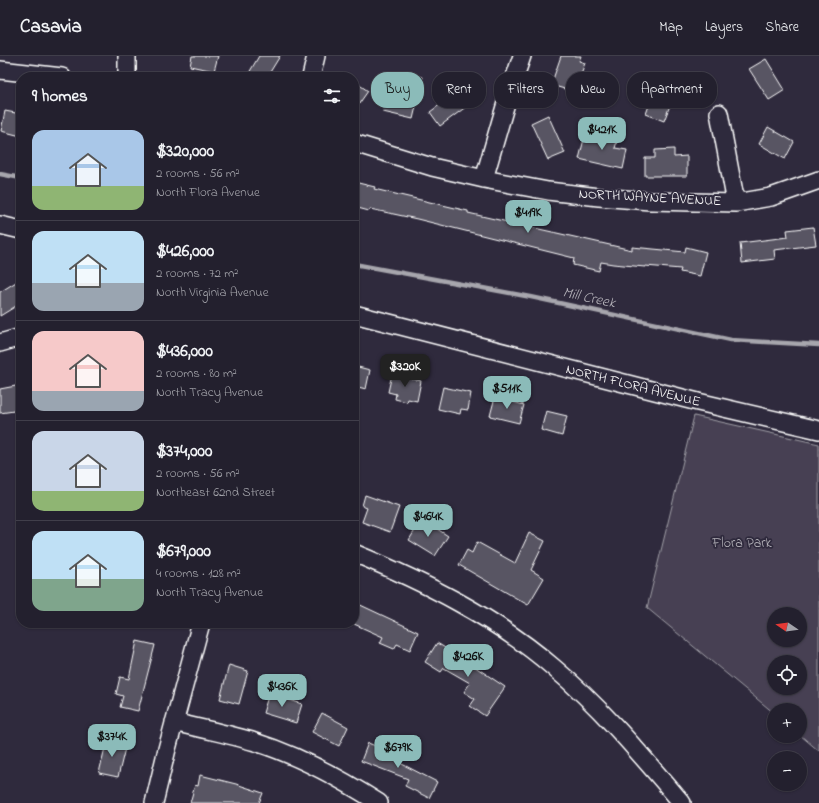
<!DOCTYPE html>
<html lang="en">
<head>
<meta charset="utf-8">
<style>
  :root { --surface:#23202e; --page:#2f2d3a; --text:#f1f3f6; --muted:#a3a3aa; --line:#403e4a; --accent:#8bbbb9 }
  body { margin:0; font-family:"Indie Flower",sans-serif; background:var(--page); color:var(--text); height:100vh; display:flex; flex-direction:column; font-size:15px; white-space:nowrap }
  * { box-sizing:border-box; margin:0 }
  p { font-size:13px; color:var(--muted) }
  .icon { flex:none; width:22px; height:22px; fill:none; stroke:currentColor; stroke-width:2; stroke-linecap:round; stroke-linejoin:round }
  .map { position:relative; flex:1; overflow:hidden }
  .details { position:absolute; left:16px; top:16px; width:343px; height:556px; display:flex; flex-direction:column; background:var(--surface); border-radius:16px; box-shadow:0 1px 3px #0004,0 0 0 1px var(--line) }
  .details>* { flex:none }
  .banner { position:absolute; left:371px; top:16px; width:380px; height:36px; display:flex; gap:8px }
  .needle { width:26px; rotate:283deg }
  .fabs { position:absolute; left:767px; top:551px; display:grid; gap:8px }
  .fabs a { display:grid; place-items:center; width:40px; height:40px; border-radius:50%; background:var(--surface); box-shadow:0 1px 3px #0004,0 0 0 1px var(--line); font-size:20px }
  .price { position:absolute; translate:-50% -34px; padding:0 9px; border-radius:8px; background:var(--accent); color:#111; font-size:13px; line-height:26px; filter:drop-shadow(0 1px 2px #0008) }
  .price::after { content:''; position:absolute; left:50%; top:24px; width:12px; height:9px; margin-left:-6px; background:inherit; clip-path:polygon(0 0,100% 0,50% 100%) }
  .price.current { background:#222; color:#fff }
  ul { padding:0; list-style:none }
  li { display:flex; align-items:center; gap:12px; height:100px; padding:0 16px }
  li+li { border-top:1px solid var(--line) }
  li span { display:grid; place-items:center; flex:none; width:112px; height:80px; border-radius:12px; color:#555 }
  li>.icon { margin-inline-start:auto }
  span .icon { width:48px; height:48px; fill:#fffc; stroke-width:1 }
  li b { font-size:17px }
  h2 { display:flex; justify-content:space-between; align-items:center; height:48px; padding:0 16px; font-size:17px }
  .tag { padding:0 14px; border-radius:16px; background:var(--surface); box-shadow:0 1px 3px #0004,0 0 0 1px var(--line); font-size:14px; line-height:36px }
  .tag.current { background:var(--accent); color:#111 }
  header { display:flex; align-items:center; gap:24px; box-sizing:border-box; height:56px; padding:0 20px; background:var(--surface); border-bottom:1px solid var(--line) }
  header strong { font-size:19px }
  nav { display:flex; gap:22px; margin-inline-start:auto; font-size:14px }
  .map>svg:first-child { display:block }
  .park { fill:#464152; stroke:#a2a0a8; fill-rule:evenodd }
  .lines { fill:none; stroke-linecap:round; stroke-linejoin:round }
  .stream { stroke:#a7a6ad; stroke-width:4.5 }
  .building { fill:#595564; stroke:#fff }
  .minor-casing { stroke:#fff; stroke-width:20 }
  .minor { stroke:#2f2a3d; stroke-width:17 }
  .labels { text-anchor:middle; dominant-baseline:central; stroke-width:3.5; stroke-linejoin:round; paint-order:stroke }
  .street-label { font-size:14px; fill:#fff; stroke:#2f2a3d }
  .park-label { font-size:14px; fill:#b5b3ba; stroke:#2f2a3d }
  .water-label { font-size:15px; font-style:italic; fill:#b6b4bb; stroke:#2f2a3d }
</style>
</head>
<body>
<header>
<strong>Casavia</strong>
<nav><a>Map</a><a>Layers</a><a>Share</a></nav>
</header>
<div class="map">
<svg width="819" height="747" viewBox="0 0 819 747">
  <rect width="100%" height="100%" fill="#2f2a3d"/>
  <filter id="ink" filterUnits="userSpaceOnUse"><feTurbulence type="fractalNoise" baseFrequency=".025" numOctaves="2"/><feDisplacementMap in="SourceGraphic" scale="8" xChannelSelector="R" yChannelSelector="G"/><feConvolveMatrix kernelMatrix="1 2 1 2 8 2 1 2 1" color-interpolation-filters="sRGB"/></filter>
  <g filter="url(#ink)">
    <path class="park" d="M694,360L819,388V695L800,679V654H774V657L647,552ZM774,558H800V584H774ZM774,606H800V632H774Z"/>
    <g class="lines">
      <path class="stream" d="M0,118L21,122
        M354,208L531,241L731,284L819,289"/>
    </g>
    <path class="building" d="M192,0H218L214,15L190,10Z
      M259,0H280L267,21H255L249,17Z
      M561,0H581L579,5L585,7L578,26L571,23L568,34L551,29Z
      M766,3L785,34L769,44L749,13Z
      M403,17L423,21L413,63L383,56L387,36L398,39Z
      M658,24L677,31L664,65L646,58Z
      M354,25L368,35L354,55Z
      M464,31L474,45L440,70L430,56Z
      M5,55L21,58V80L1,75Z
      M548,59L565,97L548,104L531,67Z
      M768,71L794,86L785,103L759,88Z
      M586,75L618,82L615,92L627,94L623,113L579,103Z
      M674,93V101L687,100V120H645V102H655V94Z
      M354,126L375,131L374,133L468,155V157L632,194V191L685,196L686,191L706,196L700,220L680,216L681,213L645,210V211L613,208L601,206L599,215L573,209L574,202L417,163L370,153L369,155L354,151Z
      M813,171L816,189L774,194L775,203L742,207L740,187L788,181L787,174Z
      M21,223V247L0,260V236Z
      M354,310L370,314L366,333L354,330Z
      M392,318L421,325L417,345L408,343L407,346L395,343L396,338L388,336Z
      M21,329V354L0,357V333Z
      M443,331L471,337L468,354L461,353L460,358L438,353Z
      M495,341L524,349L519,367L490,360Z
      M546,355L567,360L562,380L541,374Z
      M365,439L399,451L390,476L362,466L367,452L362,450Z
      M422,463L448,480L435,500L409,484Z
      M529,477L545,485L531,514L544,522L528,549L459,509L467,494L472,497L477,486L515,507Z
      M354,546L418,576L410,594L397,588L394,593L380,587L383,581L354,568Z
      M137,585L155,589L138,655L120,651L123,640L116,638L120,621L129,623Z
      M437,587L465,604L505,631L485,660L470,650L475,643L464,636L470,627L444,612L441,616L425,606Z
      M229,609L248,615L239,648L220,643Z
      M269,637L302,648L296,667L263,657Z
      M322,657L348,671L339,690L312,676Z
      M107,683L126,688L118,721L99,717Z
      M368,687L401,700L398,706L437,726L429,742L405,730L408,723L361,705Z
      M200,719L236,728L263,737L259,747H190L195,729L198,730Z"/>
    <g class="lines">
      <defs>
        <path id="minor" d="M127,0V21
          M0,14L62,21
          M311,21L316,0
          M719,57L736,147
          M354,87L432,111L484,123L548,135L599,141L650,145L736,147L771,141L819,124
          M484,123L506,47L522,0
          M0,169L21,174
          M354,258L698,346L819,374
          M0,287L21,281
          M354,497C424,526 495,561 553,611C601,651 641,699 682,747
          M174,666C201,673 229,678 255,686C300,700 340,722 379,747
          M154,747L167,693L201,567"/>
      </defs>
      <use href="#minor" class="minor-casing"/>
      <use href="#minor" class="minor"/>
    </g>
  </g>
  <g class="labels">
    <g class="street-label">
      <text transform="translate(650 142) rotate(3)">NORTH WAYNE AVENUE</text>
      <text transform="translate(633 330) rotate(14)">NORTH FLORA AVENUE</text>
    </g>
    <g class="park-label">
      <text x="742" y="487">Flora Park</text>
    </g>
    <g class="water-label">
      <text transform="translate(589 242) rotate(12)">Mill Creek</text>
    </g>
  </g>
</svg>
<div class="fabs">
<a><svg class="needle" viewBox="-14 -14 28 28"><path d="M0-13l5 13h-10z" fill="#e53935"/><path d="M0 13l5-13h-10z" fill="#a3a3aa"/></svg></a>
<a><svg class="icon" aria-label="locate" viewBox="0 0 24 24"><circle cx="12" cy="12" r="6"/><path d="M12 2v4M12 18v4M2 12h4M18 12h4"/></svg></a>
<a>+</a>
<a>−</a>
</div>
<b class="price" style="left:602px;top:95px">$421K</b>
<b class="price" style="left:528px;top:178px">$419K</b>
<b class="price current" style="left:405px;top:332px">$320K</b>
<b class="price" style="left:507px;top:354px">$511K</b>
<b class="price" style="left:428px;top:482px">$464K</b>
<b class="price" style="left:468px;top:622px">$426K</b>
<b class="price" style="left:282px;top:652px">$436K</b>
<b class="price" style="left:112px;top:702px">$374K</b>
<b class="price" style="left:398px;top:713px">$679K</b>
<div class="banner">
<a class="tag current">Buy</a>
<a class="tag">Rent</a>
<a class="tag">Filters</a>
<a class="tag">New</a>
<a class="tag">Apartment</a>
</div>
<section class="details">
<h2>9 homes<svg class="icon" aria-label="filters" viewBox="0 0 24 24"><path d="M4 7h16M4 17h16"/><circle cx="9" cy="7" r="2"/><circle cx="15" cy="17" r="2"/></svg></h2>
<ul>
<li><span style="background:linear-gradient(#a9c7e8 70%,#8fb573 0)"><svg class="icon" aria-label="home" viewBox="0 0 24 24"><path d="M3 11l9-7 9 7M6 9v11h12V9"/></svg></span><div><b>$320,000</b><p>2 rooms · 56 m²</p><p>North Flora Avenue</p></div></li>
<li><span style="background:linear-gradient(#bfe0f5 65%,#9aa5b1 0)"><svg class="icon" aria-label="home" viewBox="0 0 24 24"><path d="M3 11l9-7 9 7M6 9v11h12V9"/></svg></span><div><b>$426,000</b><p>2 rooms · 72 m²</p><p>North Virginia Avenue</p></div></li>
<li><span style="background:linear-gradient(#f6c9c9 75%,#9aa5b1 0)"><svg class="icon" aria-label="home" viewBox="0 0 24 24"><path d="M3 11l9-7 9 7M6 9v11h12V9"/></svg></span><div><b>$436,000</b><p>2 rooms · 80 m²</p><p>North Tracy Avenue</p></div></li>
<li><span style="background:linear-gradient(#c9d6e8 75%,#8fb573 0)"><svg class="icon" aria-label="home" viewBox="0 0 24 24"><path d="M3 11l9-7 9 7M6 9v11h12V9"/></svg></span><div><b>$374,000</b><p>2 rooms · 56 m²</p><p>Northeast 62nd Street</p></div></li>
<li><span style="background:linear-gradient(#bfe0f5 60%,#7fa58c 0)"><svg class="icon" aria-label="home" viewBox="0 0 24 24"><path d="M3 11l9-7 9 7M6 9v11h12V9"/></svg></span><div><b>$679,000</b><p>4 rooms · 128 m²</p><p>North Tracy Avenue</p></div></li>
</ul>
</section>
</div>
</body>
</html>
